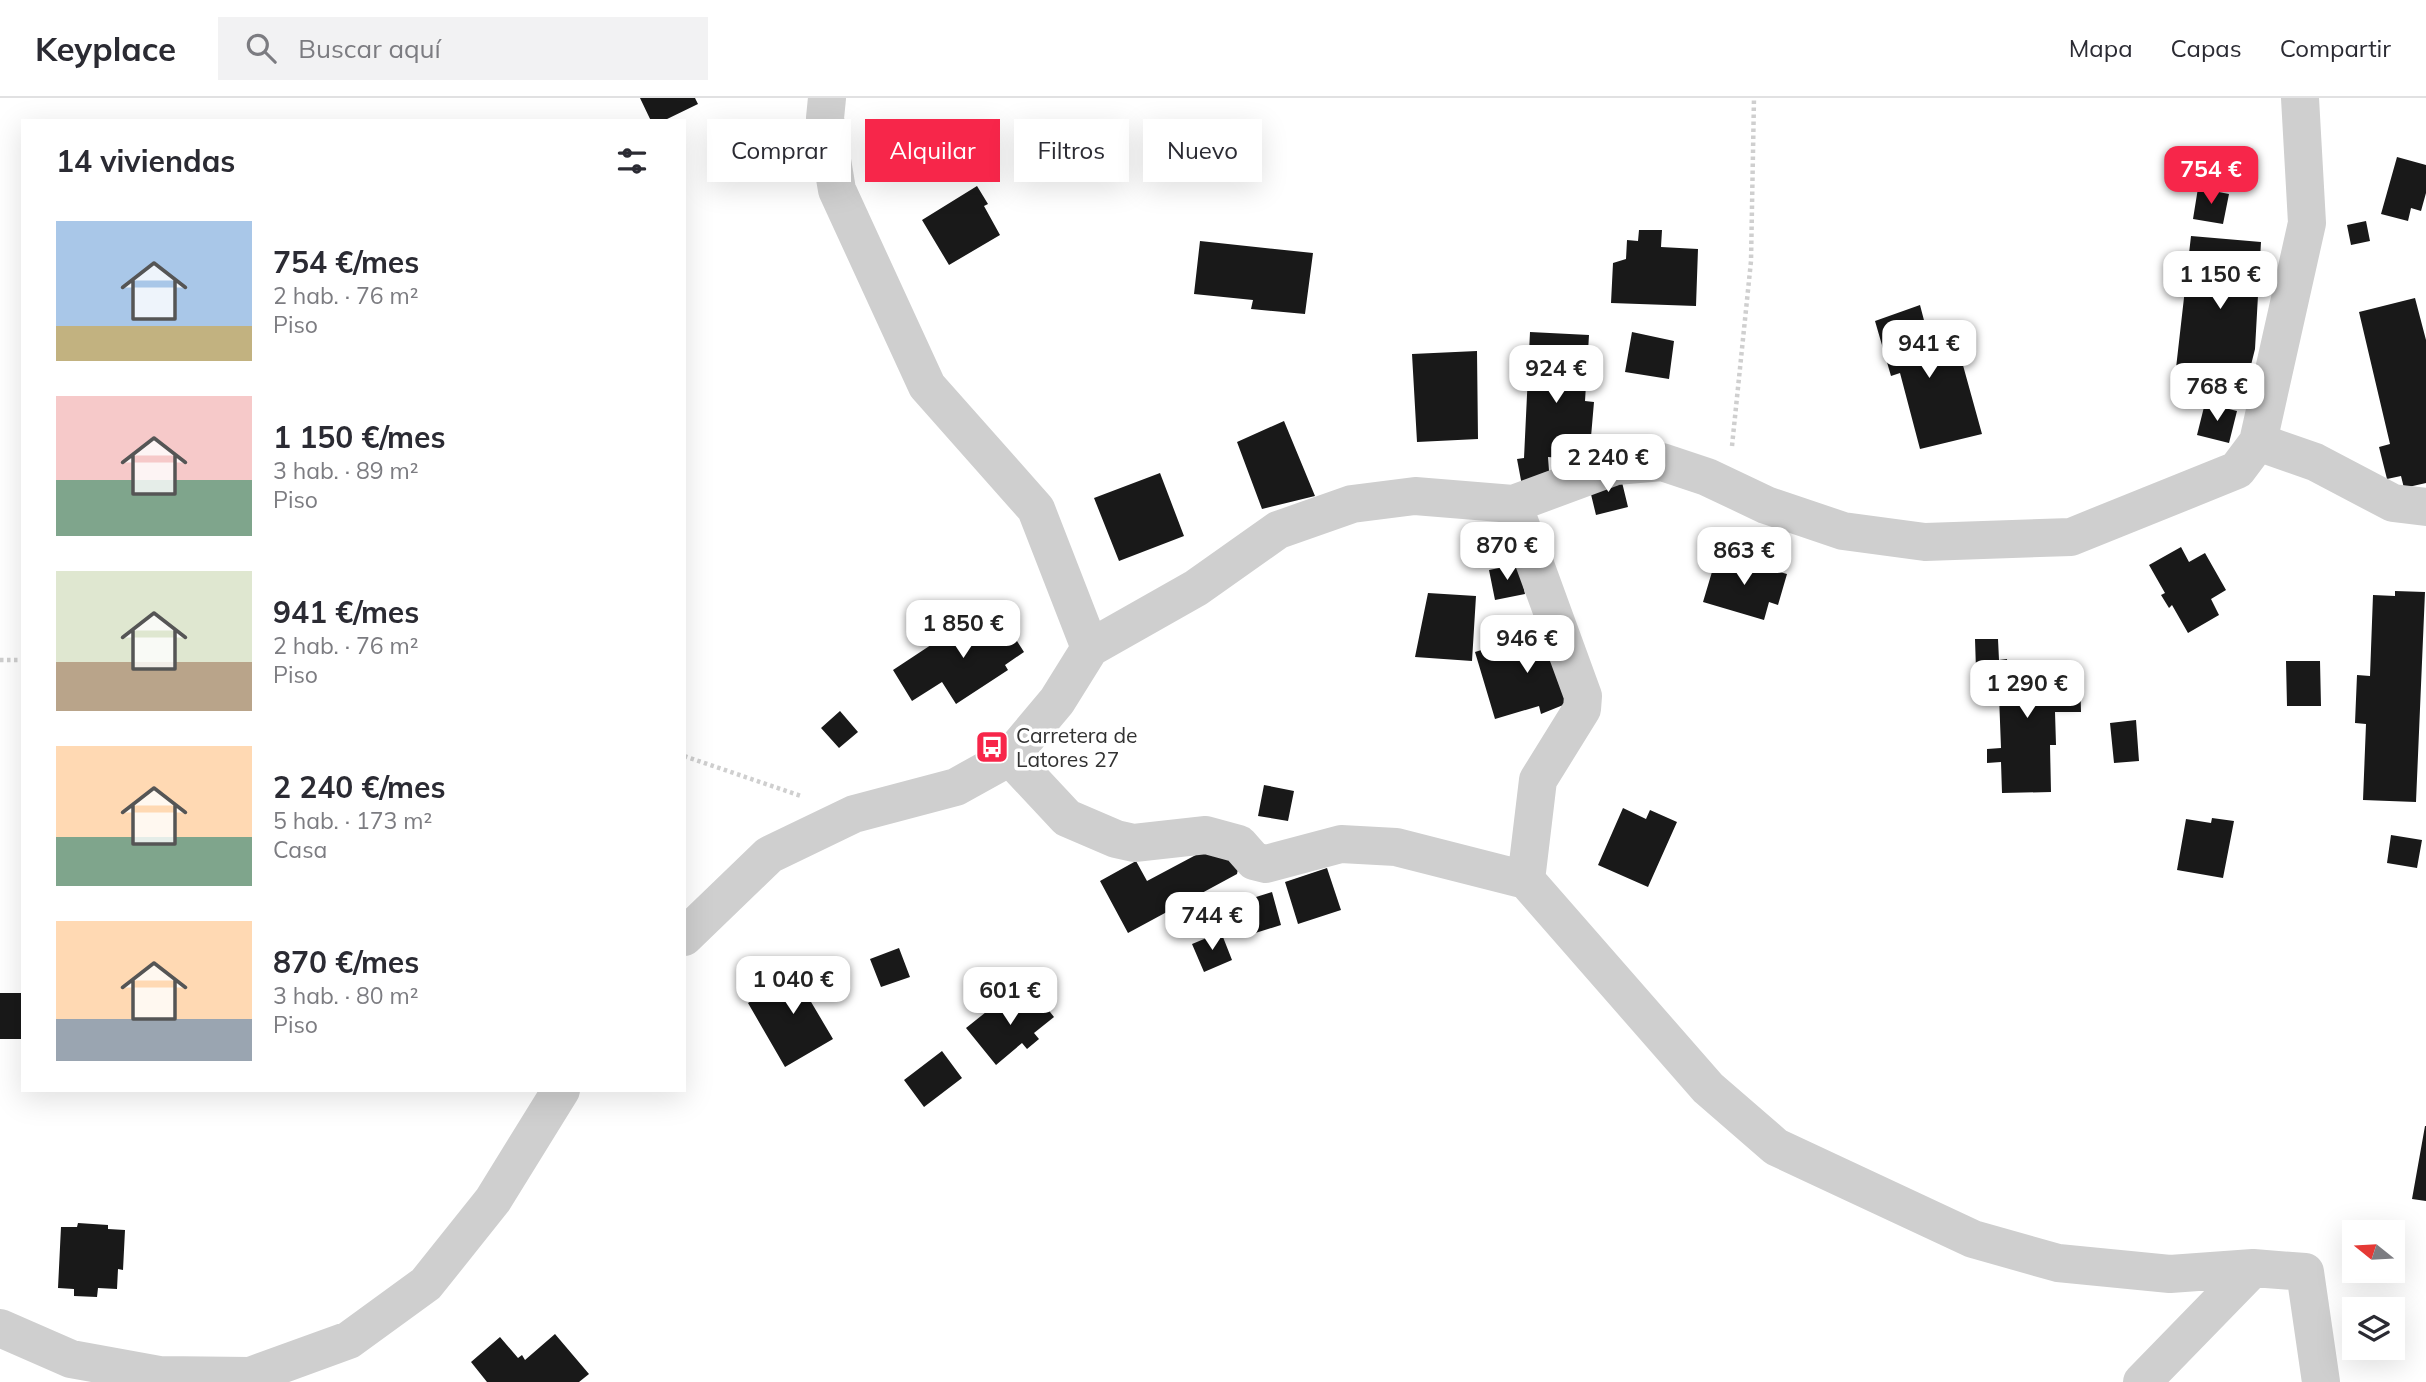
<!DOCTYPE html>
<html lang="es">
<head>
<meta charset="utf-8">
<style>
  :root { --surface:#fff; --page:#f2f2f3; --text:#2b2b33; --muted:#7c7c81; --line:#e1e1e2; --accent:#f7264a }
  body { margin:0; font-family:Mulish,sans-serif; background:var(--page); color:var(--text); height:100vh; display:flex; flex-direction:column; font-size:26px; white-space:nowrap }
  * { box-sizing:border-box; margin:0 }
  p { font-size:23px; color:var(--muted) }
  .icon { flex:none; width:38px; height:38px; fill:none; stroke:currentColor; stroke-width:2; stroke-linecap:round; stroke-linejoin:round }
  .map { position:relative; flex:1; overflow:hidden }
  .side { position:absolute; left:21px; top:21px; width:665px; height:973px; display:flex; flex-direction:column; background:var(--surface); border-radius:0px; box-shadow:0 7px 28px #0002 }
  .side>* { flex:none }
  .banner { position:absolute; left:707px; top:21px; width:665px; height:63px; display:flex; gap:14px }
  .needle { width:46px; rotate:288deg }
  .controls { position:absolute; left:2342px; top:1122px; display:grid; gap:14px }
  .controls a { display:grid; place-items:center; width:63px; height:63px; border-radius:0px; background:var(--surface); box-shadow:0 7px 28px #0002; font-size:35px }
  .price { position:absolute; translate:-50% -60px; padding:0 16px; border-radius:14px; background:#fff; color:#222; font-size:23px; line-height:46px; filter:drop-shadow(0 2px 4px #0008) }
  .price::after { content:''; position:absolute; left:50%; top:42px; width:21px; height:16px; margin-left:-10px; background:inherit; clip-path:polygon(0 0,100% 0,50% 100%) }
  .price.on { background:var(--accent); color:#fff }
  ul { padding:0; list-style:none }
  li { display:flex; align-items:center; gap:21px; height:175px; padding:0 35px }
  li span { display:grid; place-items:center; flex:none; width:196px; height:140px; border-radius:0px; color:#555 }
  li>.icon { margin-inline-start:auto }
  span .icon { width:84px; height:84px; fill:#fffc; stroke-width:1 }
  li b { font-size:30px }
  h2 { display:flex; justify-content:space-between; align-items:center; height:84px; padding:0 35px; font-size:30px }
  .chip { padding:0 24px; border-radius:0px; background:var(--surface); box-shadow:0 7px 28px #0002; font-size:24px; line-height:63px }
  .chip.on { background:var(--accent); color:#fff }
  header { display:flex; align-items:center; gap:42px; box-sizing:border-box; height:98px; padding:0 35px; background:var(--surface); border-bottom:2px solid var(--line) }
  header strong { font-size:33px }
  nav { display:flex; gap:38px; margin-inline-start:auto; font-size:24px }
  .search { width:490px; height:63px; background:var(--page); display:flex; align-items:center; gap:18px; box-sizing:border-box; padding:0 24px; border-radius:0px; color:var(--muted); font-size:26px }
  .map>svg:first-child { display:block }
  .building { fill:#191919 }
  .lines { fill:none; stroke-linecap:round; stroke-linejoin:round }
  .path { stroke:#cfcfcf; stroke-width:4.5; stroke-dasharray:3.5 3.5; stroke-linecap:butt }
  .street { stroke:#cfcfcf; stroke-width:38 }
  .labels { text-anchor:middle; dominant-baseline:central; stroke-width:7; stroke-linejoin:round; paint-order:stroke }
  .poi-label { font-size:21px; fill:#323232; stroke:#fff; text-anchor:start }
</style>
</head>
<body>
<header>
<strong>Keyplace</strong>
<div class="search"><svg class="icon" aria-label="search" viewBox="0 0 24 24"><circle cx="10" cy="10" r="6"/><path d="M15 15l6 6"/></svg>Buscar aquí</div>
<nav><a>Mapa</a><a>Capas</a><a>Compartir</a></nav>
</header>
<div class="map">
<svg width="2426" height="1284" viewBox="0 0 2426 1284">
  <rect width="100%" height="100%" fill="#fff"/>
  <path class="building" d="M640,0H695L698,6L663,23H651Z
    M2397,59L2426,67V95L2421,113L2411,110L2408,123L2381,116Z
    M977,88L988,106L984,108L1000,137L949,167L922,122Z
    M2198,90L2229,96L2223,126L2193,121Z
    M2366,123L2370,143L2351,147L2347,127Z
    M1639,132H1662L1661,149L1698,151L1696,208L1611,205L1613,165L1626,161L1627,142L1638,143Z
    M2191,138L2261,144L2255,251L2246,287L2175,279Z
    M1200,143L1313,155L1305,216L1251,211L1253,202L1194,196Z
    M2415,200L2426,242V385L2404,390L2401,378L2387,381L2379,349L2390,346L2359,214Z
    M1920,207L1931,249L1956,242L1982,336L1920,351L1900,275L1891,278L1875,223Z
    M1530,234L1589,237L1585,303L1594,304L1589,362L1548,359L1550,386L1523,393L1517,361L1524,360Z
    M1632,234L1674,243L1669,281L1625,274Z
    M1477,253L1478,341L1417,344L1412,256Z
    M2205,305L2237,313L2229,345L2197,337Z
    M1284,323L1315,398L1262,411L1237,344Z
    M1160,375L1184,438L1119,463L1094,400Z
    M1620,376L1628,409L1596,417L1588,384Z
    M2181,449L2189,464L2205,455L2226,492L2211,501L2219,517L2188,535L2172,507L2169,510L2161,497L2165,495L2149,467Z
    M1717,457L1787,476L1778,507L1769,504L1764,522L1703,504Z
    M1519,466L1525,496L1495,502L1489,472Z
    M2395,493L2425,494L2416,704L2363,702L2366,626L2355,625L2357,577L2370,578L2373,497L2395,498Z
    M1428,495L1476,498L1472,563L1415,559Z
    M994,507L1024,554L1005,567L1008,572L956,606L942,584L912,603L893,572L943,539L947,546L977,526L973,520Z
    M1555,529L1578,601L1541,616L1539,608L1495,621L1475,554Z
    M1975,541H1998L1999,562L2007,561L2008,576L2080,575L2081,614H2055L2056,647H2050L2051,694L2002,695L2001,664L1987,665V651L2001,650L1998,571L1976,572Z
    M2286,563H2320L2321,608H2287Z
    M840,613L858,634L839,650L821,630Z
    M2136,622L2139,663L2114,665L2110,625Z
    M1264,687L1294,693L1288,723L1258,718Z
    M1623,710L1646,721L1650,712L1677,724L1648,789L1598,767Z
    M2212,720L2234,723L2223,780L2177,772L2186,721L2211,725Z
    M2391,737L2422,742L2417,770L2387,765Z
    M1209,750H1221L1238,771L1237,776L1128,835L1100,783L1136,763L1147,783Z
    M1327,770L1341,812L1298,826L1285,784Z
    M1272,794L1281,827L1249,837L1240,804Z
    M1221,834L1232,862L1204,874L1192,846Z
    M899,850L910,879L881,889L870,861Z
    M819,863L828,878L804,892L833,941L785,969L748,905Z
    M0,895H21L23,941H0Z
    M1035,895L1054,919L1034,935L1039,941L1027,951L1022,945L996,967L966,930L996,906L999,910L1015,897L1022,906Z
    M942,953L962,980L924,1009L904,982Z
    M2425,1028H2426V1103L2412,1101Z
    M78,1125L108,1127V1131L125,1132L123,1172L118,1171L117,1191L98,1190L97,1199L74,1198V1191L58,1190L61,1129H77Z
    M555,1236L589,1276L579,1284H487L471,1264L500,1239L518,1260L522,1257L525,1262Z"/>
  <g class="lines">
    <path class="path" d="M1732,348L1751,163L1754,0
      M0,562H23
      M684,658L801,698"/>
    <path class="street" d="M827,0L825,20L837,92L927,288L1036,411L1090,550
      M2258,344L2315,364L2393,405L2426,409
      M1513,406L1583,598L1582,611L1538,682L1526,782
      M1010,659L1067,720L1116,741L1134,745L1206,737L1239,746L1254,763L1266,766L1341,746L1396,749L1526,782L1708,990L1776,1049L1973,1141L2058,1165L2170,1176L2253,1170L2305,1174L2321,1284
      M684,839L769,757L854,716L956,689L1010,659L1057,603L1090,550L1196,490L1278,432L1352,406L1415,398L1513,406L1616,368L1662,364L1707,379L1766,407L1843,433L1925,444L2071,439L2237,372L2258,344L2307,125L2300,0
      M0,1230L71,1261L159,1277L250,1278L349,1242L426,1186L493,1102L561,992
      M2142,1284L2253,1170"/>
  </g>
  <defs>
    <symbol id="bus-square" viewBox="-11 -11 22 22"><rect x="-9" y="-9" width="18" height="18" rx="4" fill="#f7264a" stroke="#fff"/><path d="M-5-6H5V4H4V6H2V4H-2V6H-4V4H-5ZM-3.5-4V0h7V-4ZM-3.5 1.2v1.5H-2V1.2ZM2 1.2v1.5H3.5V1.2Z" fill="#fff"/></symbol>
  </defs>
  <g fill-rule="evenodd">
    <use href="#bus-square" x="973" y="630" width="38" height="38"/>
  </g>
  <g class="labels">
    <g class="poi-label">
      <text x="1016" y="637">Carretera de<tspan x="1016" dy="24">Latores 27</tspan></text>
    </g>
  </g>
</svg>
<div class="controls">
<a><svg class="needle" viewBox="-14 -14 28 28"><path d="M0-13l5 13h-10z" fill="#e53935"/><path d="M0 13l5-13h-10z" fill="#7c7c81"/></svg></a>
<a><svg class="icon" aria-label="layers" viewBox="0 0 24 24"><path d="M12 4l9 5-9 5-9-5zM3 14l9 5 9-5"/></svg></a>
</div>
<b class="price on" style="left:2211px;top:108px">754 €</b>
<b class="price" style="left:2220px;top:213px">1 150 €</b>
<b class="price" style="left:1929px;top:282px">941 €</b>
<b class="price" style="left:1556px;top:307px">924 €</b>
<b class="price" style="left:2217px;top:325px">768 €</b>
<b class="price" style="left:1608px;top:396px">2 240 €</b>
<b class="price" style="left:1507px;top:484px">870 €</b>
<b class="price" style="left:1744px;top:489px">863 €</b>
<b class="price" style="left:963px;top:562px">1 850 €</b>
<b class="price" style="left:1527px;top:577px">946 €</b>
<b class="price" style="left:2027px;top:622px">1 290 €</b>
<b class="price" style="left:1212px;top:854px">744 €</b>
<b class="price" style="left:793px;top:918px">1 040 €</b>
<b class="price" style="left:1010px;top:929px">601 €</b>
<div class="banner">
<a class="chip">Comprar</a>
<a class="chip on">Alquilar</a>
<a class="chip">Filtros</a>
<a class="chip">Nuevo</a>
</div>
<section class="side">
<h2>14 viviendas<svg class="icon" aria-label="filters" viewBox="0 0 24 24"><path d="M4 7h16M4 17h16"/><circle cx="9" cy="7" r="2"/><circle cx="15" cy="17" r="2"/></svg></h2>
<ul>
<li><span style="background:linear-gradient(#a9c7e8 75%,#c2b280 0)"><svg class="icon" aria-label="home" viewBox="0 0 24 24"><path d="M3 11l9-7 9 7M6 9v11h12V9"/></svg></span><div><b>754 €/mes</b><p>2 hab. · 76 m²</p><p>Piso</p></div></li>
<li><span style="background:linear-gradient(#f6c9c9 60%,#7fa58c 0)"><svg class="icon" aria-label="home" viewBox="0 0 24 24"><path d="M3 11l9-7 9 7M6 9v11h12V9"/></svg></span><div><b>1 150 €/mes</b><p>3 hab. · 89 m²</p><p>Piso</p></div></li>
<li><span style="background:linear-gradient(#dfe7d0 65%,#b9a48a 0)"><svg class="icon" aria-label="home" viewBox="0 0 24 24"><path d="M3 11l9-7 9 7M6 9v11h12V9"/></svg></span><div><b>941 €/mes</b><p>2 hab. · 76 m²</p><p>Piso</p></div></li>
<li><span style="background:linear-gradient(#ffd9b3 65%,#7fa58c 0)"><svg class="icon" aria-label="home" viewBox="0 0 24 24"><path d="M3 11l9-7 9 7M6 9v11h12V9"/></svg></span><div><b>2 240 €/mes</b><p>5 hab. · 173 m²</p><p>Casa</p></div></li>
<li><span style="background:linear-gradient(#ffd9b3 70%,#9aa5b1 0)"><svg class="icon" aria-label="home" viewBox="0 0 24 24"><path d="M3 11l9-7 9 7M6 9v11h12V9"/></svg></span><div><b>870 €/mes</b><p>3 hab. · 80 m²</p><p>Piso</p></div></li>
</ul>
</section>
</div>
</body>
</html>
